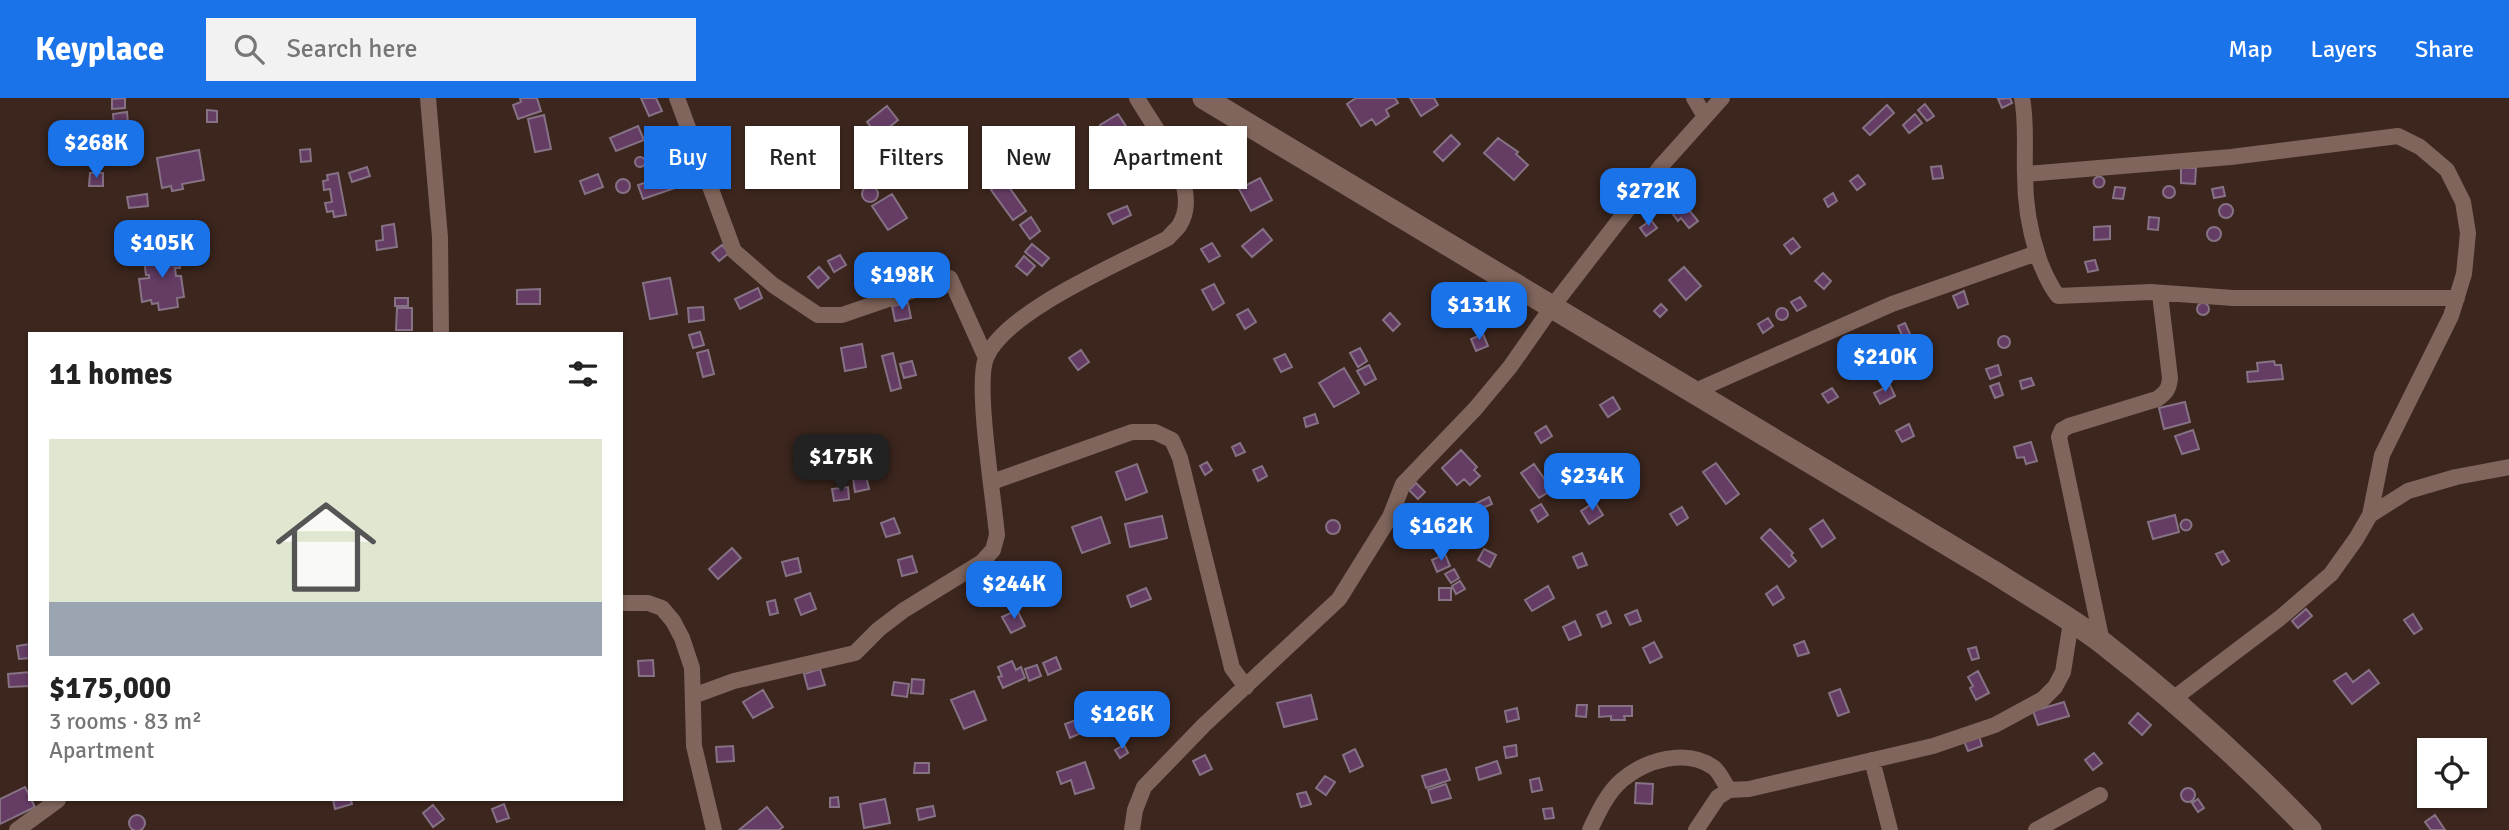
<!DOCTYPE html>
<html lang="en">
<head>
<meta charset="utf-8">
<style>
  :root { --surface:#fff; --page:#f2f2f2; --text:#222; --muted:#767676; --accent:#1a73e8 }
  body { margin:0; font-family:Signika,sans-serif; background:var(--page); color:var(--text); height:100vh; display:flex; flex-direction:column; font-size:26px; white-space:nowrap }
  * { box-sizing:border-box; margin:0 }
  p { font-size:23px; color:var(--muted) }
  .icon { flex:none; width:38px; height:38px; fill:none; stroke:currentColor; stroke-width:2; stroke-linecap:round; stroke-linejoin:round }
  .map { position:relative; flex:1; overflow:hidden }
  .drawer { position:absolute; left:28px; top:234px; width:595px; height:469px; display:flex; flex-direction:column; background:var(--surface); border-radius:0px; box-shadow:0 2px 5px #0004 }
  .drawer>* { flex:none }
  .banner { position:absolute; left:644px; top:28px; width:665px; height:63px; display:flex; gap:14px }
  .buttons { position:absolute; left:2417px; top:640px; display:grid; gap:14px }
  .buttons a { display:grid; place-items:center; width:70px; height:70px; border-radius:0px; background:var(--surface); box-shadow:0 2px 5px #0004; font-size:35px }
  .price { position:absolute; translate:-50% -60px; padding:0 16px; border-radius:14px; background:var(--accent); color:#fff; font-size:23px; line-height:46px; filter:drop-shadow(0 2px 4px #0008) }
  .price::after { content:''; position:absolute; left:50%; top:42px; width:21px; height:16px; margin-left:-10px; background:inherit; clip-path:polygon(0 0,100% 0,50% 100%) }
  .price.selected { background:#222; color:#fff }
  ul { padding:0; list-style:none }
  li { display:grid; align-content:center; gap:14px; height:371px; padding:0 21px }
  li span { display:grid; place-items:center; height:217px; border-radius:0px; color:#555 }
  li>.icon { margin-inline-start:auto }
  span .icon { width:126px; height:126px; fill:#fffc; stroke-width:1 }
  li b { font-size:30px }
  h2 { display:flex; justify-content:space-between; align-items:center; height:84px; padding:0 21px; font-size:30px }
  .chip { padding:0 24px; border-radius:0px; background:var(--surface); box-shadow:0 2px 5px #0004; font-size:24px; line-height:63px }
  .chip.selected { background:var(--accent); color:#fff }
  header { display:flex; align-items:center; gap:42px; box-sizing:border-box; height:98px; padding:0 35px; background:var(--accent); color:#fff }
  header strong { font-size:33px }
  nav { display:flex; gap:38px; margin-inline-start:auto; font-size:24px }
  .search { width:490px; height:63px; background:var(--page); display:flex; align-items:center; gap:18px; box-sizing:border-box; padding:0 24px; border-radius:0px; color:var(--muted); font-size:26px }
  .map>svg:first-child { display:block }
  .building { fill:#643c64; stroke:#867285; stroke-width:2 }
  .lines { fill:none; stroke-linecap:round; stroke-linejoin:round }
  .street { stroke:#7f655b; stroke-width:16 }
  .secondary { stroke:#7f655b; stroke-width:23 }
</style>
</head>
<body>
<header>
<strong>Keyplace</strong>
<div class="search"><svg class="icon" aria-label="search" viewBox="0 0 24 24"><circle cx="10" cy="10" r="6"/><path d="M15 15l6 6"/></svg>Search here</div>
<nav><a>Map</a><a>Layers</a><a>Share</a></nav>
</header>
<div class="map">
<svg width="2509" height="732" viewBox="0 0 2509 732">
  <rect width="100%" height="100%" fill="#3c261e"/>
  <path class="building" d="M125,0V10L112,11V1Z
    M520,0H537L541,13L518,21L513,7L521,4Z
    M641,0H656L662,13L649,18Z
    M1356,0H1395L1398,5L1386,12L1389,18L1376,27L1372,21L1361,28L1347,6Z
    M1410,0H1434L1438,7L1421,18Z
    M2010,0L2012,5L2002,10L1998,1Z
    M1925,6L1934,18L1927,23L1918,12Z
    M1887,7L1894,15L1870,37L1863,30Z
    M887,8L898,22L878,38L867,24Z
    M207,12L217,13V24H207Z
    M127,14L129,37L115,39L113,16Z
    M1118,16L1139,48L1121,60L1100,27Z
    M1915,16L1922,25L1909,35L1903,27Z
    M544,17L551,51L535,54L528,21Z
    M638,28L644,42L616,53L610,40Z
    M1451,37L1460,46L1443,63L1434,54Z
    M1498,40L1518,54L1516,56L1528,67L1514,82L1484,55Z
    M130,41V52H118V42Z
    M310,51L311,63L301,64L300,52Z
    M199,52L204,82L182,86L183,91L172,93L171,88L162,90L157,60Z
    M635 64a5 5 0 1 1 10 0a5 5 0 1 1-10 0Z
    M1941,68L1943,80L1933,81L1931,69Z
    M367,69L370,78L352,84L349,75Z
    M2181,70H2196L2195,86L2181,85Z
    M679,73L684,87L643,101L638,87Z
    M90,75H103V88H89Z
    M338,75L346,117L334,119L333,113L327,114L325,105L332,104L330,91L324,92L323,83L328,82L327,77Z
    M598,76L603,89L585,96L580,83Z
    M1858,77L1865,86L1857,92L1850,83Z
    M2093.5 84a5.5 5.5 0 1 1 11 0a5.5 5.5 0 1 1-11 0Z
    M1260,80L1272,102L1251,113L1239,91Z
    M616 88a7 7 0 1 1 14 0a7 7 0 1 1-14 0Z
    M1004,82L1026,113L1013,122L991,92Z
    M2163 94a6 6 0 1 1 12 0a6 6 0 1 1-12 0Z
    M862 96a8 8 0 1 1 16 0a8 8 0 1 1-16 0Z
    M2115,89L2125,90L2123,101L2113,100Z
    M2223,89L2225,98L2214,100L2212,91Z
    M1833,95L1837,103L1828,109L1824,101Z
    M147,96L148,108L129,110L127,99Z
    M892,96L907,120L888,132L872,108Z
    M1681,102L1698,123L1689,130L1681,120L1678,123L1669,111Z
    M2219 113a7 7 0 1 1 14 0a7 7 0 1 1-14 0Z
    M1127,108L1131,117L1113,126L1108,116Z
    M1031,119L1040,133L1030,141L1020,127Z
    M2149,119L2159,120L2158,132L2148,131Z
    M1651,122L1657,130L1646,138L1640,130Z
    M394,126L397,149L377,152L376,143L383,142L382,128Z
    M2110,128V141L2094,142V129Z
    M2207 136a7 7 0 1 1 14 0a7 7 0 1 1-14 0Z
    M1263,131L1272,142L1252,159L1242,148Z
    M1793,140L1800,149L1791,156L1784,147Z
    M1212,145L1220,158L1209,164L1201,151Z
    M1032,146L1049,160L1042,168L1025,154Z
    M722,147L729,155L719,163L712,155Z
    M175,152L176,157H179L180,170H175L176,178H181L184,199L177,200L178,209L159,212L158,205L152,206L151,202L142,204L139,181L149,180V177H146L144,162H147V156Z
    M840,157L846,167L834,174L828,163Z
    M1024,158L1035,168L1027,177L1016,168Z
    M2095,162L2098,172L2088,174L2085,164Z
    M819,169L829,180L818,190L808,179Z
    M1684,169L1701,188L1686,202L1669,182Z
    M1823,175L1831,183L1824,191L1815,183Z
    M670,180L677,216L650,221L643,185Z
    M1214,186L1224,205L1213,212L1202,192Z
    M758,190L762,200L740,211L735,201Z
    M540,191V206H517V192Z
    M1964,193L1968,206L1958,210L1953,198Z
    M1800,199L1806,208L1797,213L1791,204Z
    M395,200H408V208H395Z
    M2197 211a6 6 0 1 1 12 0a6 6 0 1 1-12 0Z
    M908,205L911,220L895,223L892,208Z
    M1661,206L1667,212L1660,219L1654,213Z
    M703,209L704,222L689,224L688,210Z
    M1776 216a6 6 0 1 1 12 0a6 6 0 1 1-12 0Z
    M397,210H412V232H396Z
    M1248,211L1256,224L1245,231L1237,217Z
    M1390,215L1400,226L1393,233L1383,222Z
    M1768,220L1773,228L1763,235L1758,226Z
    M1905,225L1910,236L1903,240L1898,228Z
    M700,234L704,247L693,250L689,237Z
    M1483,236L1488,248L1476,253L1471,241Z
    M1998 244a6 6 0 1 1 12 0a6 6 0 1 1-12 0Z
    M862,246L866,269L845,273L841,250Z
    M1360,250L1367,263L1358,269L1350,255Z
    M708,252L714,276L703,279L697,255Z
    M1081,252L1089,264L1078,272L1069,260Z
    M893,255L901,290L891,293L882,258Z
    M1285,256L1292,269L1281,274L1274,261Z
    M1878,262L1883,272L1873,278L1868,267Z
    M912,263L916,277L904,280L900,266Z
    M2274,263L2275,267H2281L2283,281L2248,284L2247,274L2258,273L2257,265Z
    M1369,267L1376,281L1365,287L1357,273Z
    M1998,267L2001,277L1990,281L1986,271Z
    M1344,270L1359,295L1334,309L1319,285Z
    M2031,280L2034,287L2022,291L2020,283Z
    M1999,285L2003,297L1995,300L1990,288Z
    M1890,287L1895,298L1880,306L1874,295Z
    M1832,290L1838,299L1828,305L1822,296Z
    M1613,299L1620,311L1608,319L1600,307Z
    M2185,304L2190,324L2164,331L2159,310Z
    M1315,316L1318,325L1306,329L1304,320Z
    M1909,326L1914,338L1902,344L1896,333Z
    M1546,328L1552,338L1541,345L1535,335Z
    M2193,332L2199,351L2182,356L2175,338Z
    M2031,344L2037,363L2026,366L2024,359L2017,360L2014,349Z
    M1240,345L1245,354L1236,358L1232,349Z
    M1461,352L1477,369L1474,372L1480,378L1470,387L1464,381L1457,387L1442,370Z
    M1559,362L1568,373L1559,381L1550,371Z
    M1207,364L1212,372L1205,377L1200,368Z
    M1716,365L1739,396L1726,406L1703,374Z
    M1137,366L1147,394L1126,402L1116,374Z
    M1534,366L1552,392L1539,400L1521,375Z
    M1262,368L1267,378L1258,383L1253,372Z
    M866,378L869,391L855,394L853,380Z
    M1416,385L1425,394L1418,401L1409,392Z
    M848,389L849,401L834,403L832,391Z
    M1489,399L1492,406L1478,412L1475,406Z
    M1595,404L1603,417L1589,426L1581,413Z
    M1541,406L1548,417L1538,424L1531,412Z
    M1682,409L1688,420L1677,427L1670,416Z
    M2175,417L2179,434L2153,441L2148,424Z
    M1162,418L1167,440L1130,449L1125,426Z
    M1101,419L1110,445L1082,455L1072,429Z
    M894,420L900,435L886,439L881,425Z
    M2180.5 427a5.5 5.5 0 1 1 11 0a5.5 5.5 0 1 1-11 0Z
    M1823,422L1835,440L1822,449L1810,431Z
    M1326 429a7 7 0 1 1 14 0a7 7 0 1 1-14 0Z
    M1770,431L1793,455L1791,457L1796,463L1789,469L1761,440Z
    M732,450L741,460L718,481L709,471Z
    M1484,451L1496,457L1490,469L1478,462Z
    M2223,453L2229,463L2222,467L2216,456Z
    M1582,455L1587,467L1578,470L1573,459Z
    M1445,456L1450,468L1437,474L1432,462Z
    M912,458L917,474L902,478L898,462Z
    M798,460L801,474L786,478L782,464Z
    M1454,471L1459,480L1451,485L1445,476Z
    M1460,483L1465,491L1456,496L1452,488Z
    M1548,488L1554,500L1532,513L1525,502Z
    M1777,488L1784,500L1773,507L1766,496Z
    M1146,490L1151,501L1131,509L1127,498Z
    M1439,490H1451V502H1439Z
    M810,495L816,511L801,517L795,501Z
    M775,502L778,515L770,517L767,504Z
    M2306,511L2312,518L2298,530L2292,523Z
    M1017,512L1025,528L1011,535L1002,519Z
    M1637,512L1641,523L1630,527L1625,517Z
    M1606,513L1611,525L1602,529L1597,517Z
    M2413,516L2422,531L2414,536L2404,522Z
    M1575,523L1581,537L1569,542L1563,529Z
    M1804,543L1809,555L1798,558L1794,547Z
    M1654,544L1662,559L1650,565L1643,550Z
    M30,546V560L19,561L17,548Z
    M1976,549L1979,560L1972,562L1968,551Z
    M1056,559L1061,571L1048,577L1043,565Z
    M653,562L654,578H639L638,563Z
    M1012,563L1016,572L1021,569L1025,580L1003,590L998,579L1002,578L998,569Z
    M1037,567L1041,578L1029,583L1025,571Z
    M820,571L825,587L808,591L804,576Z
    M2369,572L2379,585L2352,606L2334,583L2346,575L2353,584Z
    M1978,573L1989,595L1976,602L1970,590L1973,588L1968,579Z
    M30,574V588L9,589L8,576Z
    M912,581L924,582L923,596L911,595Z
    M894,584L909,586L907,599L892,597Z
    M1840,591L1849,614L1838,618L1829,595Z
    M763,592L773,609L753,620L743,604Z
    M974,593L986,622L964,631L951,602Z
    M1311,597L1317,621L1284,629L1277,605Z
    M2064,604L2069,618L2038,627L2033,613Z
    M1577,607H1587L1586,619L1576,618Z
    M1599,608H1632V618H1624L1625,622H1611V618L1599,619Z
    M1517,610L1519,621L1507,624L1505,613Z
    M2138,615L2151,627L2142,637L2129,625Z
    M1076,622L1081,635L1070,640L1065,626Z
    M1979,638L1982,648L1968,653L1964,643Z
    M1124,647L1128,655L1120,660L1115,652Z
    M1516,647L1517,658L1506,660L1504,649Z
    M733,648L734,663L717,664L716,649Z
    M1355,651L1363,668L1350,674L1343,657Z
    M2094,655L2102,665L2093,672L2085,662Z
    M1205,657L1212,671L1200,677L1193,663Z
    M1497,663L1501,675L1479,682L1476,670Z
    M1085,664L1094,690L1075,696L1071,682L1061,686L1057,674Z
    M915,665H929V675H914Z
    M1446,671L1450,682L1426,690L1422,678Z
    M1325,678L1335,684L1326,697L1316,690Z
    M1539,680L1542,692L1532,694L1530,682Z
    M1636,685L1653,686L1652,706L1635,705Z
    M1446,686L1451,700L1432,705L1428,692Z
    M25,689L35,709L0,726V701Z
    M2181 697a7 7 0 1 1 14 0a7 7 0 1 1-14 0Z
    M1306,694L1311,706L1301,709L1297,696Z
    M838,699L839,709H830V700Z
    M885,701L890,725L864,730L860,706Z
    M2198,701L2204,710L2198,714L2192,705Z
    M333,702H351L352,706L335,711Z
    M504,706L509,720L497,724L492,711Z
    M433,707L444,721L433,729L423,715Z
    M933,708L935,718L919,722L917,711Z
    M767,709L783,729L779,732H739Z
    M1552,710L1554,720L1545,721L1543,711Z
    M2435,717L2445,732H2431L2425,724Z
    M129 725a8 8 0 1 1 16 0a8 8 0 1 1-16 0Z"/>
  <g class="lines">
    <path class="street" d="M428,0L440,139L441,236
      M677,0L734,153L773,187L818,217H842L950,180L986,260
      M1694,0L1704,17
      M2022,0C2027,25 2024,51 2025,77C2025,107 2030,136 2040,164C2045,176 2049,187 2058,198L2151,194L2233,200H2457
      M2025,76L2231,59L2398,38L2420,49L2447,72L2463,104L2468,135L2464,176L2451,218L2382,357L2370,417L2356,441L2331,476L2280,520L2173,601
      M1693,294L1892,206L2037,155
      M992,384L1132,334H1155L1172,342L1180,360L1232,570L1246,589
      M2370,417L2408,393L2456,379L2509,369
      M621,505H648L662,510L673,523L682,540L692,570L694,648L714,732
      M2102,544L2059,339L2062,332L2069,328L2157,301C2166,295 2169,291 2170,280L2160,196
      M693,598L734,583L855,555L879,531L904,512L982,464L993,452L997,437C994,402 975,287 986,260C1005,213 1123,164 1168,140C1171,136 1176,132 1179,128C1204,90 1155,32 1137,0
      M1872,662L1890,732
      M17,732L58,702
      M1132,732L1135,712L1144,689L1204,627L1339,501L1390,419L1403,386L1475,311L1510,269L1552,209L1662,67L1722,0
      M1590,732C1598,715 1607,695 1622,682C1646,662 1686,650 1713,669C1720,674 1724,685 1729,692
      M1696,732L1718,699L1729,692L1749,691L1933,648L1995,627L2043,601L2055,589L2063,574L2071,524
      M2036,732L2100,697"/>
    <path class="secondary" d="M1204,0L1997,476C2032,499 2071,520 2104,546C2177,603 2246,665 2310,732"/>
  </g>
</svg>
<div class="buttons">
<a><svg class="icon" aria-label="locate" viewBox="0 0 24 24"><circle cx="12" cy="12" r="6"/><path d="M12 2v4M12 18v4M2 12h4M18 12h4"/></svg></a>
</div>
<b class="price" style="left:96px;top:82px">$268K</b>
<b class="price" style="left:1648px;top:130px">$272K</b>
<b class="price" style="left:162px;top:182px">$105K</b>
<b class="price" style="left:902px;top:214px">$198K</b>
<b class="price" style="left:1479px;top:244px">$131K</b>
<b class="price" style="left:1885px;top:296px">$210K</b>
<b class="price selected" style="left:841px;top:396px">$175K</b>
<b class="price" style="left:1592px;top:415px">$234K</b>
<b class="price" style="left:1441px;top:465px">$162K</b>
<b class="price" style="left:1014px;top:523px">$244K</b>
<b class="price" style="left:1122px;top:653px">$126K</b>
<div class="banner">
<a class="chip selected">Buy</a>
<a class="chip">Rent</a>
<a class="chip">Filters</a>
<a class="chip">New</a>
<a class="chip">Apartment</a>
</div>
<section class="drawer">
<h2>11 homes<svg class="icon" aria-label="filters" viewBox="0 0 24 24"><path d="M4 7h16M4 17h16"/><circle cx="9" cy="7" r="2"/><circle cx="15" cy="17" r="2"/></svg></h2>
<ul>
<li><span style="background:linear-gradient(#dfe7d0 75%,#9aa5b1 0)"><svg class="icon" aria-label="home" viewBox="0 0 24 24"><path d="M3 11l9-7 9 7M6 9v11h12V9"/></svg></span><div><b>$175,000</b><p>3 rooms · 83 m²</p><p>Apartment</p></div></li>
</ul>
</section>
</div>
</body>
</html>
